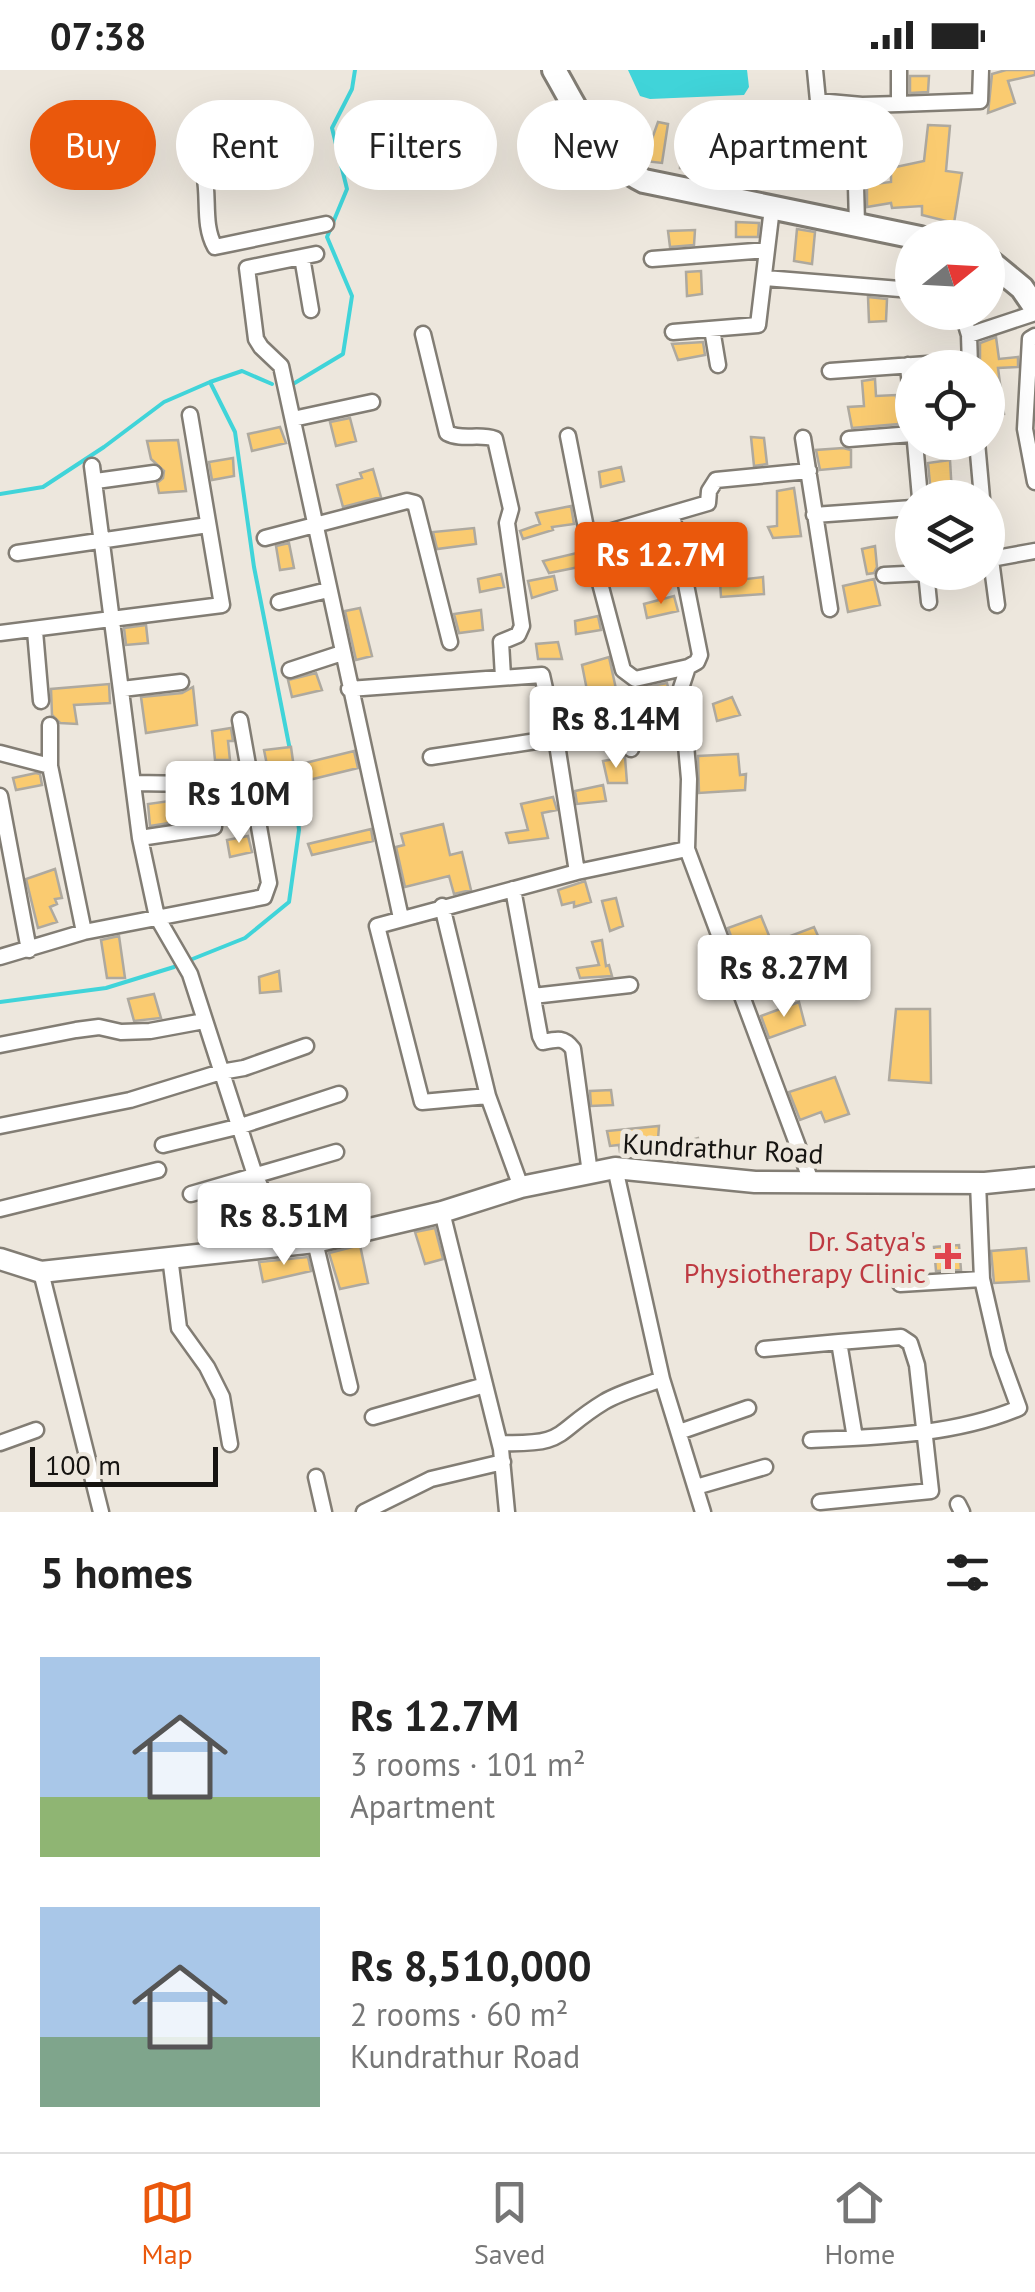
<!DOCTYPE html>
<html lang="en">
<head>
<meta charset="utf-8">
<style>
  :root { --surface:#fff; --page:#f2f2f2; --text:#222; --muted:#767676; --line:#e0e0e0; --accent:#ea580c }
  body { margin:0; font-family:"PT Sans",sans-serif; background:var(--page); color:var(--text); height:100vh; display:flex; flex-direction:column; font-size:38px; white-space:nowrap }
  * { box-sizing:border-box; margin:0 }
  p { font-size:32px; color:var(--muted) }
  .icon { flex:none; width:55px; height:55px; fill:none; stroke:currentColor; stroke-width:2; stroke-linecap:round; stroke-linejoin:round }
  .map { position:relative; height:1442px; overflow:hidden }
  .side { display:flex; flex-direction:column; background:var(--surface); flex:1 }
  .side>* { flex:none }
  .top-card { position:absolute; left:30px; top:30px; width:975px; height:90px; display:flex; gap:20px }
  .needle { width:65px; rotate:72deg }
  .fabs { position:absolute; left:895px; top:150px; display:grid; gap:20px }
  .fabs a { display:grid; place-items:center; width:110px; height:110px; border-radius:50%; background:var(--surface); box-shadow:0 10px 40px #0002; font-size:50px }
  .scale { position:absolute; left:30px; bottom:25px; width:188px; box-sizing:border-box; padding-left:10px; border:5px solid #161411; border-top:0; font-size:28px; line-height:35px; white-space:nowrap; color:#161411; -webkit-text-stroke:8px #ede7dd; paint-order:stroke }
  .price { position:absolute; translate:-50% -85px; padding:0 22px; border-radius:10px; background:#fff; color:#222; font-size:32px; line-height:65px; filter:drop-shadow(0 2px 5px #0008) }
  .price::after { content:''; position:absolute; left:50%; top:60px; width:30px; height:22px; margin-left:-15px; background:inherit; clip-path:polygon(0 0,100% 0,50% 100%) }
  .price.active { background:var(--accent); color:#fff }
  ul { padding:0; list-style:none }
  li { display:flex; align-items:center; gap:30px; height:250px; padding:0 40px }
  li span { display:grid; place-items:center; flex:none; width:280px; height:200px; border-radius:0px; color:#555 }
  li>.icon { margin-inline-start:auto }
  span .icon { width:120px; height:120px; fill:#fffc; stroke-width:1 }
  li b { font-size:42px }
  h2 { display:flex; justify-content:space-between; align-items:center; height:120px; padding:0 40px; font-size:42px }
  .tag { padding:0 35px; border-radius:45px; background:var(--surface); box-shadow:0 10px 40px #0002; font-size:35px; line-height:90px }
  .tag.active { background:var(--accent); color:#fff }
  .status { display:flex; justify-content:space-between; align-items:center; height:70px; padding:0 50px; background:var(--surface); direction:ltr }
  .status svg { height:28px; fill:currentColor }
  .menu { display:flex; justify-content:space-around; align-items:center; height:140px; border-top:2px solid var(--line); background:var(--surface); font-size:28px; color:var(--muted) }
  .menu a { display:grid; justify-items:center; gap:5px }
  .menu .active { color:var(--accent) }
  .map>svg:first-child { display:block }
  .water { fill:#40d4d9 }
  .lines { fill:none; stroke-linecap:round; stroke-linejoin:round }
  .stream { stroke:#40d4d9; stroke-width:4 }
  .building { fill:#facb70; stroke:#aea99f; stroke-width:2.5 }
  .street-casing { stroke:#827d74; stroke-width:19 }
  .secondary-casing { stroke:#827d74; stroke-width:25 }
  .primary-casing { stroke:#827d74; stroke-width:28 }
  .street { stroke:#fff; stroke-width:14 }
  .secondary { stroke:#fff; stroke-width:20 }
  .primary { stroke:#fff; stroke-width:22 }
  .health-dot { fill:#e0444e; stroke:#ede7dd; stroke-width:4 }
  .labels { text-anchor:middle; dominant-baseline:central; stroke-width:10; stroke-linejoin:round; paint-order:stroke }
  .street-label { font-size:28px; fill:#161411; stroke:#ede7dd }
  .health-label { font-size:28px; fill:#be3a42; stroke:#ede7dd; text-anchor:end }
</style>
</head>
<body>
<div class="status"><b>07:38</b><svg viewBox="0 0 49 12"><path d="M0 12V9h3v3zM5 12V6h3v6zM10 12V3h3v9zM15 12V0h3v12zM26 1h20v11H26zM47 4h2v5h-2z"/></svg></div>
<div class="map">
<svg width="1035" height="1442" viewBox="0 0 1035 1442">
  <rect width="100%" height="100%" fill="#ede7dd"/>
  <path class="water" d="M628,0H747L749,17L744,25L650,29L640,26Z"/>
  <g class="lines">
    <path class="stream" d="M272,314L242,301L210,312L235,362L254,497L290,680
      M293,314L343,284L352,226L327,167L347,119L332,58L352,19L355,0
      M0,424L43,417L104,377L164,332L210,312
      M190,890L245,868L289,832L299,760L292,695
      M0,932L106,918L174,897"/>
  </g>
  <path class="building" d="M1006,0H1035V5L1008,11L1015,33L988,43L992,4Z
    M910,6H929L928,22L910,23Z
    M635,43L646,53L625,80L610,63Z
    M729,44H745V91L734,90Z
    M658,52L668,54L662,93L644,91Z
    M928,55L950,56L946,101L962,103L954,153L922,145V136L892,138L891,133L867,137V115L891,112V98L924,91Z
    M824,57L844,60L843,111L820,110Z
    M786,59L798,75L784,85L760,74Z
    M681,61L693,62L694,99L680,98Z
    M736,152L759,153L758,167H736Z
    M797,159L815,162L812,194L794,191Z
    M695,160L694,175L670,177L668,161Z
    M701,201L702,224L687,226L686,202Z
    M868,227L887,229L886,251L869,252Z
    M996,267L999,289L1018,287V297L998,298L1004,344L988,346V298H980V273Z
    M703,272L705,285L678,290L672,274Z
    M875,309L876,326L896,325L899,354L852,358L848,337L864,336L862,311Z
    M350,348L356,371L336,376L330,352Z
    M280,357L286,373L252,381L248,364Z
    M751,367L764,368L767,394L754,396Z
    M178,370L186,421L159,423L157,413L163,408L164,401L151,389L147,371Z
    M843,378L851,380V397L820,400L816,380Z
    M233,388L234,406L212,410L209,392Z
    M950,390L952,424H931L928,393Z
    M621,397L624,411L601,417L599,402Z
    M373,399L381,427L343,437L337,415L362,408L360,403Z
    M794,418L801,466L773,468L768,457L777,456V421Z
    M571,436L574,454L552,457L553,460L523,469L520,461L540,454L536,443Z
    M474,458L476,474L437,479L433,462Z
    M289,473L294,498L280,500L276,476Z
    M875,476L877,497L874,503L867,504L862,479Z
    M668,480L671,496L650,498L649,482Z
    M581,482L584,496L549,503L543,491Z
    M720,484L723,502L696,509L692,492Z
    M501,504L504,517L480,522L478,509Z
    M554,506L557,520L532,528L528,511Z
    M763,507L764,524L721,527L720,512Z
    M874,509L880,535L848,542L843,516Z
    M674,526L678,541L647,548L644,534Z
    M360,538L372,586L356,590L345,541Z
    M481,540L483,560L459,563L454,544Z
    M598,546L601,560L576,564L575,551Z
    M146,555L148,573L126,575L124,558Z
    M558,572L562,589H538L536,574Z
    M609,587L618,628L612,638L615,665L596,666L582,595Z
    M316,603L322,620L292,627L288,610Z
    M667,613L672,633L636,644L635,638L646,617Z
    M109,614L110,633L74,635L77,654L60,653L52,645L51,619Z
    M193,617L197,655L146,663L141,627L182,623Z
    M732,627L740,645L717,651L713,634Z
    M231,658L233,671H228L230,690H215L212,661Z
    M291,677L294,698L268,700L264,680Z
    M354,681L358,698L305,711L301,694Z
    M738,684L740,705L746,704L745,720L699,723L698,686Z
    M625,687L627,713H608L603,691Z
    M36,703L40,704L42,715L16,720L13,708Z
    M603,715L606,731L577,734L575,721Z
    M177,724L188,725V750L150,756L148,734L177,730Z
    M553,727L557,740L542,743L548,768L509,773L506,763L528,760L521,734Z
    M443,754L450,785L462,782L471,820L454,824L449,806L405,817L396,777L404,775L401,764Z
    M371,759L373,771L312,785L308,774Z
    M248,766L252,782L230,787L227,770Z
    M55,799L62,828L55,829L57,834L50,837L57,852L38,858L26,809Z
    M585,811L591,832L574,837V832L562,835L558,820Z
    M616,828L623,856L610,861L602,831Z
    M761,846L772,873L814,857L823,877L745,905L728,858Z
    M119,866L125,908H107L101,870Z
    M602,870L606,896L609,895L612,906L580,908L577,898L599,895L592,872Z
    M279,901L281,921L260,923L259,907Z
    M154,924L161,948L134,951L128,929Z
    M799,932L805,955L769,968L761,946Z
    M896,939H930L931,1013L889,1010Z
    M835,1007L849,1044L825,1052L821,1042L800,1050L789,1022Z
    M611,1020L613,1035L591,1036L590,1021Z
    M659,1056L657,1082H620L619,1075L610,1076L607,1061Z
    M698,1068L702,1081L678,1090L673,1075Z
    M435,1158L443,1189L425,1194L415,1162Z
    M360,1175L368,1213L340,1219L329,1183Z
    M959,1175L961,1200L936,1201L934,1177Z
    M1026,1178L1029,1211L994,1213L991,1181Z
    M308,1187L311,1201L263,1212L259,1192Z"/>
  <g class="lines">
    <defs>
      <path id="street" d="M815,0L818,31L862,35L899,34
        M899,0V34L980,31L981,0
        M854,35L857,155
        M192,81C217,107 198,147 215,177L326,154
        M316,184L247,198L256,269L261,277L281,296L401,848
        M302,187L311,240
        M652,189L766,180
        M765,208L912,220
        M962,242L969,265L970,296
        M712,259L718,295
        M673,262L758,255L772,138
        M423,264L447,363C462,371 479,363 495,369L511,439L507,453L522,556L518,565L501,572L503,607
        M969,265L1035,243
        M1035,266L1030,269L1025,359L1035,412
        M908,295L912,341
        M830,301L969,291
        M293,349L372,332
        M568,366L588,468L623,600L635,609L688,597
        M803,368L830,539
        M849,369L912,364
        M915,372L920,428
        M977,372L982,428
        M92,396L140,768L157,847L190,904L255,1105L287,1174
        M96,411L154,403
        M672,444L700,585L697,592L688,597L681,618L689,709L687,779L811,1111
        M814,445L912,438
        M988,467L997,535
        M265,468L407,431L415,433L450,572
        M588,468L708,433L709,421L716,410L809,401
        M17,483L208,455
        M991,489L1035,481
        M926,502L929,532
        M884,505L926,503
        M279,532L328,520
        M35,561L41,631
        M0,563L222,535L190,345
        M290,600L342,583
        M122,619L181,612
        M349,619L542,605L556,668L577,802
        M623,637L631,679
        M50,655V696L84,862
        M626,657L684,645
        M0,683L50,696
        M431,687L556,668
        M134,713L252,715
        M0,726L29,880
        M140,768L214,757
        M513,819L540,966L543,972C557,969 564,967 573,979L590,1103
        M442,836L488,1026L521,1117
        M0,887L84,862L264,827L269,813L240,650
        M533,926L630,915
        M0,975L76,960L99,957L121,962L150,961L204,951
        M488,1026L422,1032L377,856L577,802L687,779
        M0,1056L130,1030L221,1002L244,998L306,976
        M163,1075L241,1056L339,1024
        M615,1098L662,1309L703,1442
        M191,1124L336,1082
        M0,1139L158,1100
        M442,1142L501,1379L507,1442
        M315,1172L350,1317
        M170,1187L179,1258L207,1297L222,1327L230,1374
        M41,1202L101,1442
        M900,1214L982,1209
        M764,1279L839,1272
        M373,1347L485,1315
        M679,1362L748,1338
        M811,1370C880,1367 955,1365 1019,1338L999,1283L982,1209L978,1113
        M0,1373L36,1360
        M500,1373C569,1375 553,1363 604,1332C621,1322 644,1316 662,1309
        M316,1407L324,1442
        M696,1417L765,1397
        M820,1432L931,1421L917,1295L910,1273L901,1267L839,1272L855,1368
        M958,1434L962,1442
        M364,1442L431,1409L503,1392"/>
      <path id="secondary" d="M0,1189L41,1202L315,1172L442,1142L521,1117L615,1098L755,1112L985,1113L1035,1108"/>
      <path id="primary" d="M554,0C579,43 598,89 644,111L920,168
        M988,190L1022,218L1035,237"/>
    </defs>
    <use href="#street" class="street-casing"/>
    <use href="#secondary" class="secondary-casing"/>
    <use href="#primary" class="primary-casing"/>
    <use href="#street" class="street"/>
    <use href="#secondary" class="secondary"/>
    <use href="#primary" class="primary"/>
  </g>
  <path class="health-dot" d="M943 1171h10v10h10v10h-10v10h-10v-10h-10v-10h10z"/>
  <g class="labels">
    <g class="street-label">
      <text transform="translate(723 1078) rotate(3)">Kundrathur Road</text>
    </g>
    <g class="health-label">
      <text x="926" y="1170">Dr. Satya's<tspan x="926" dy="32">Physiotherapy Clinic</tspan></text>
    </g>
  </g>
</svg>
<div class="fabs">
<a><svg class="needle" viewBox="-14 -14 28 28"><path d="M0-13l5 13h-10z" fill="#e53935"/><path d="M0 13l5-13h-10z" fill="#767676"/></svg></a>
<a><svg class="icon" aria-label="locate" viewBox="0 0 24 24"><circle cx="12" cy="12" r="6"/><path d="M12 2v4M12 18v4M2 12h4M18 12h4"/></svg></a>
<a><svg class="icon" aria-label="layers" viewBox="0 0 24 24"><path d="M12 4l9 5-9 5-9-5zM3 14l9 5 9-5"/></svg></a>
</div>
<div class="scale">100 m</div>
<b class="price active" style="left:661px;top:537px">Rs 12.7M</b>
<b class="price" style="left:616px;top:701px">Rs 8.14M</b>
<b class="price" style="left:239px;top:776px">Rs 10M</b>
<b class="price" style="left:784px;top:950px">Rs 8.27M</b>
<b class="price" style="left:284px;top:1198px">Rs 8.51M</b>
<div class="top-card">
<a class="tag active">Buy</a>
<a class="tag">Rent</a>
<a class="tag">Filters</a>
<a class="tag">New</a>
<a class="tag">Apartment</a>
</div>
</div>
<section class="side">
<h2>5 homes<svg class="icon" aria-label="filters" viewBox="0 0 24 24"><path d="M4 7h16M4 17h16"/><circle cx="9" cy="7" r="2"/><circle cx="15" cy="17" r="2"/></svg></h2>
<ul>
<li><span style="background:linear-gradient(#a9c7e8 70%,#8fb573 0)"><svg class="icon" aria-label="home" viewBox="0 0 24 24"><path d="M3 11l9-7 9 7M6 9v11h12V9"/></svg></span><div><b>Rs 12.7M</b><p>3 rooms · 101 m²</p><p>Apartment</p></div></li>
<li><span style="background:linear-gradient(#a9c7e8 65%,#7fa58c 0)"><svg class="icon" aria-label="home" viewBox="0 0 24 24"><path d="M3 11l9-7 9 7M6 9v11h12V9"/></svg></span><div><b>Rs 8,510,000</b><p>2 rooms · 60 m²</p><p>Kundrathur Road</p></div></li>
</ul>
</section>
<nav class="menu">
<a class="active"><svg class="icon" aria-label="map" viewBox="0 0 24 24"><path d="M3 6l6-2 6 2 6-2v14l-6 2-6-2-6 2zM9 4v14M15 6v14"/></svg>Map</a>
<a><svg class="icon" aria-label="saved" viewBox="0 0 24 24"><path d="M7 4h10v16l-5-4-5 4z"/></svg>Saved</a>
<a><svg class="icon" aria-label="home" viewBox="0 0 24 24"><path d="M3 11l9-7 9 7M6 9v11h12V9"/></svg>Home</a>
</nav>
</body>
</html>
